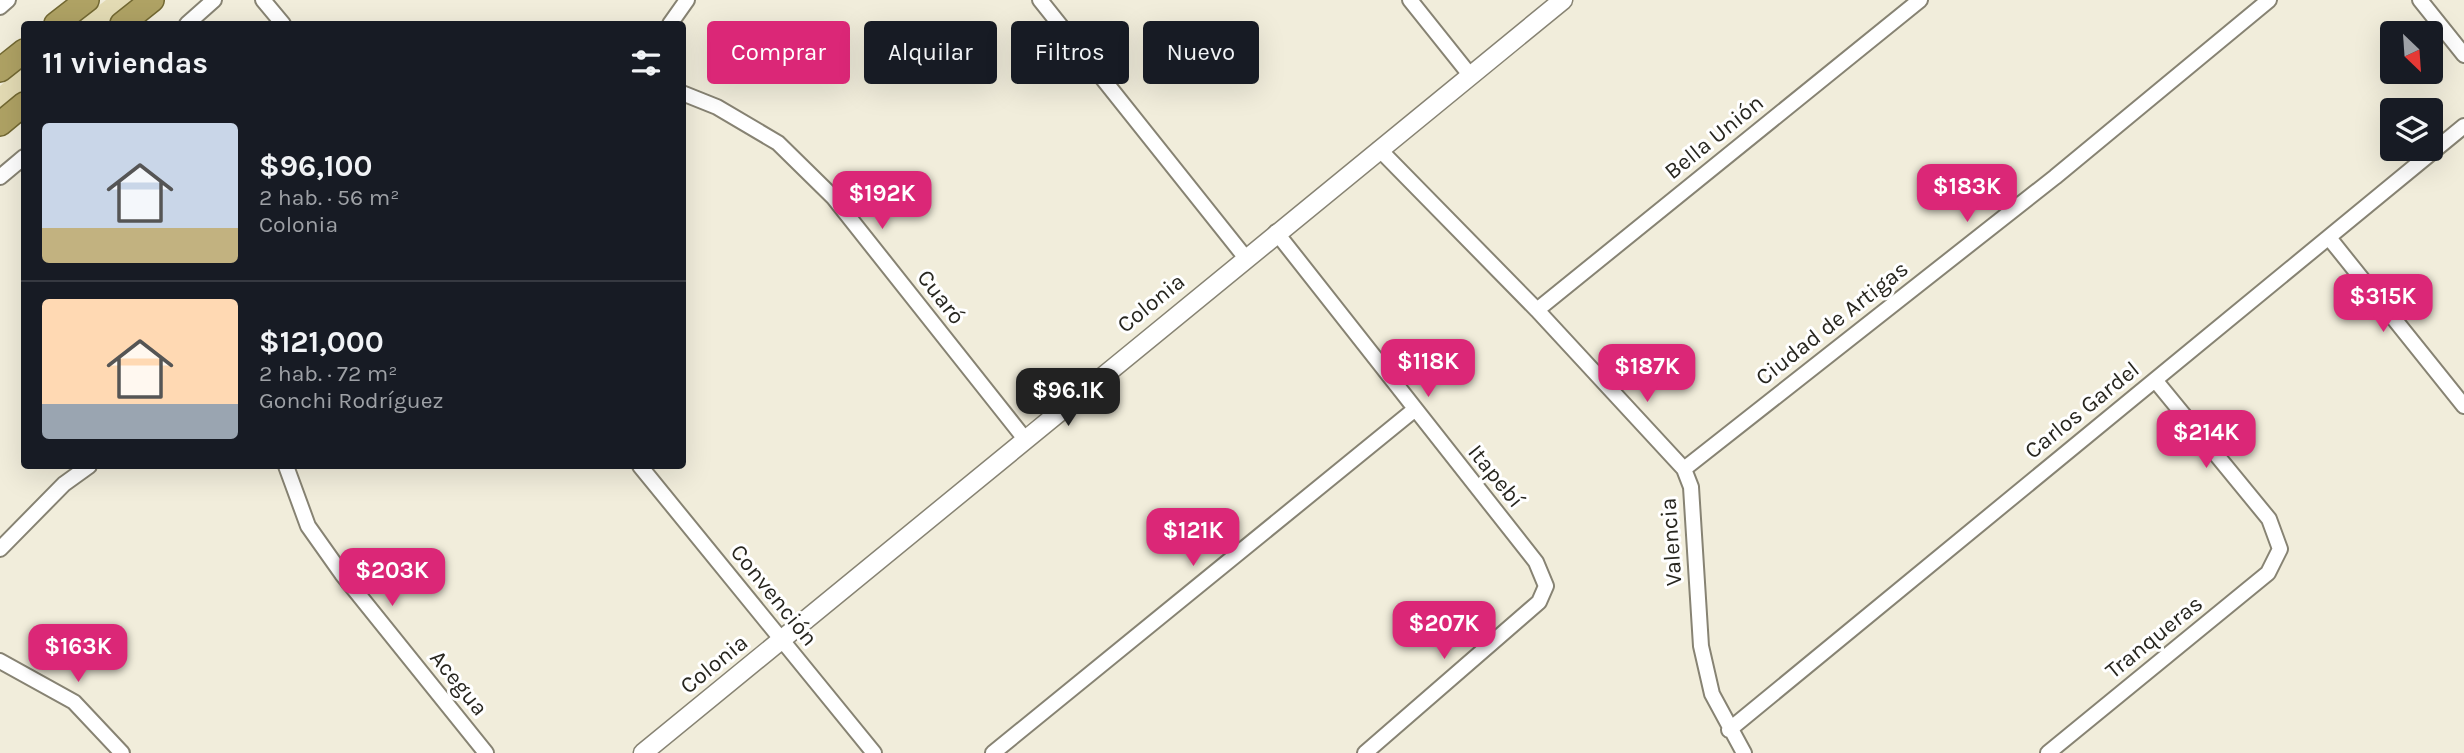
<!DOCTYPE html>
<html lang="es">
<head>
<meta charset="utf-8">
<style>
  :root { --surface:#171b24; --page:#20242c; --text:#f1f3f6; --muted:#9ea1a6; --line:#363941; --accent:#db2777 }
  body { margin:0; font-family:Karla,sans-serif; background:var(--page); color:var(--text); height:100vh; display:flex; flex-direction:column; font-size:26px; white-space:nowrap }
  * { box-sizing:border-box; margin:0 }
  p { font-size:23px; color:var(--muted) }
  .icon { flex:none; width:38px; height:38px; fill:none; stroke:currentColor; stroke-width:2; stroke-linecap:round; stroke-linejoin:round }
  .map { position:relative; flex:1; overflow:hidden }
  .details { position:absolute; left:21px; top:21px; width:665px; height:448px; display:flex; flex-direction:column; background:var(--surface); border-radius:7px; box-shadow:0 7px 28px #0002 }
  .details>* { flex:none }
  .banner { position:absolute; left:707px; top:21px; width:665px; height:63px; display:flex; gap:14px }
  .needle { width:46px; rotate:155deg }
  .tools { position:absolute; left:2380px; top:21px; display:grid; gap:14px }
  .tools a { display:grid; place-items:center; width:63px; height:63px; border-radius:7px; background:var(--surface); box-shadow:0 7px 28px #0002; font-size:35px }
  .price { position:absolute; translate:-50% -60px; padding:0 16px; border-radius:14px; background:var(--accent); color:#fff; font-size:23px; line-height:46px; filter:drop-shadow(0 2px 4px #0008) }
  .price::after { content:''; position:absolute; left:50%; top:42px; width:21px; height:16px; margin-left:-10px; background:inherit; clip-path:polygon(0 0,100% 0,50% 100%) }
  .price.on { background:#222; color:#fff }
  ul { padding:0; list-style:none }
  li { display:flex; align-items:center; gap:21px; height:175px; padding:0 21px }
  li+li { border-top:2px solid var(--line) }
  li span { display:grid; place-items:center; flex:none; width:196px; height:140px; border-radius:7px; color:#555 }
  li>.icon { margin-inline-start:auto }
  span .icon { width:84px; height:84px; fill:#fffc; stroke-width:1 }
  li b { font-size:30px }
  h2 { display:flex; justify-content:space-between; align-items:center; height:84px; padding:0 21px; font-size:30px }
  .chip { padding:0 24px; border-radius:7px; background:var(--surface); box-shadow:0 7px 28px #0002; font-size:24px; line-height:63px }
  .chip.on { background:var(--accent); color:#fff }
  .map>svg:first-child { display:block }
  .green { fill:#e3dbb4 }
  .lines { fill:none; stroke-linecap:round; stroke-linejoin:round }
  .minor-casing { stroke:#878373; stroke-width:18 }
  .tertiary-casing { stroke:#878373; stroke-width:21 }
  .trunk-casing { stroke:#726832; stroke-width:26 }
  .minor { stroke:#fff; stroke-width:14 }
  .tertiary { stroke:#fff; stroke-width:18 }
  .trunk { stroke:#afa264; stroke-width:23 }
  .labels { text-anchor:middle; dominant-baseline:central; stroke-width:6; stroke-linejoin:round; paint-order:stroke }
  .street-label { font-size:23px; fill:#27261f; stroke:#fff }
</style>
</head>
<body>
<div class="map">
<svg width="2464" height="753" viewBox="0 0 2464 753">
  <rect width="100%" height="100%" fill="#f1eddb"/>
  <path class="green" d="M106,0H136L106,24H75Z
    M24,66V91L0,111V86Z"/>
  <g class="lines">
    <defs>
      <path id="minor" d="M263,0L283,24
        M1040,0L1245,257
        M1410,0L1470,75
        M2420,0L2464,55
        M0,7L8,0
        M187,24L214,0
        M670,24L687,0
        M682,93L717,107L778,143L833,197L1025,439
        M1379,149L1537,310L1684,469L1691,487L1701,646L1712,694L1744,753
        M0,177L24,157
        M1276,232L1536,562L1546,586L1539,602L1365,753
        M2330,239L2464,406
        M1537,310L1920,0
        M286,466L308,526L342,574L486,753
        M640,466L874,753
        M1684,469L2055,177L2269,0
        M0,549L64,484L89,466
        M0,661L74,702L122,753
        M1729,730L2464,126
        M993,753L1414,410
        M2048,753L2268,573L2280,549L2269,519L2155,380"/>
      <path id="tertiary" d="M643,753L1563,0"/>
      <path id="trunk" d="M56,24L87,0
        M122,24L152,0
        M0,70L24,51
        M0,124L24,104"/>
    </defs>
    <use href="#minor" class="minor-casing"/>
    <use href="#tertiary" class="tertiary-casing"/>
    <use href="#trunk" class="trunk-casing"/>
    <use href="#minor" class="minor"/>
    <use href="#tertiary" class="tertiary"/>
    <use href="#trunk" class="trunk"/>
  </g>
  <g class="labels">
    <g class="street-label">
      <text transform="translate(1714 137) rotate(-39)">Bella Unión</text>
      <text transform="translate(941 297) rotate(52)">Cuaró</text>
      <text transform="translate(1151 303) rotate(-39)">Colonia</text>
      <text transform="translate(1832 323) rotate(-38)">Ciudad de Artigas</text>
      <text transform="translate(2082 410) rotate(-39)">Carlos Gardel</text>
      <text transform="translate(1496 476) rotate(51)">Itapebí</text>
      <text transform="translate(1671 542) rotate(-94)">Valencia</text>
      <text transform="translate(774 595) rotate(51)">Convención</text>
      <text transform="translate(2154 637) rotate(-39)">Tranqueras</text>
      <text transform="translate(714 664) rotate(-39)">Colonia</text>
      <text transform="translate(459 683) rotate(51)">Acegua</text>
    </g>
  </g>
</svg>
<div class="tools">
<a><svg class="needle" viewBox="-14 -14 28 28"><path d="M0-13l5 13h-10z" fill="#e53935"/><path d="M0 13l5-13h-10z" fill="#9ea1a6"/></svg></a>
<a><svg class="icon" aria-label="layers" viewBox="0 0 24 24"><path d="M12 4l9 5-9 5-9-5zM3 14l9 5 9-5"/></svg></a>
</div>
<b class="price" style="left:1967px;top:224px">$183K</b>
<b class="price" style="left:882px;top:231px">$192K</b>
<b class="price" style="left:2383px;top:334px">$315K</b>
<b class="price" style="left:1428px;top:399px">$118K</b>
<b class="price" style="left:1647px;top:404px">$187K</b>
<b class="price on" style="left:1068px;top:428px">$96.1K</b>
<b class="price" style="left:2206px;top:470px">$214K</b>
<b class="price" style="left:1193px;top:568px">$121K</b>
<b class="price" style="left:392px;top:608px">$203K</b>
<b class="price" style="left:1444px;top:661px">$207K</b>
<b class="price" style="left:78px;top:684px">$163K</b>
<div class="banner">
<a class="chip on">Comprar</a>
<a class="chip">Alquilar</a>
<a class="chip">Filtros</a>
<a class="chip">Nuevo</a>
</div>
<section class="details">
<h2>11 viviendas<svg class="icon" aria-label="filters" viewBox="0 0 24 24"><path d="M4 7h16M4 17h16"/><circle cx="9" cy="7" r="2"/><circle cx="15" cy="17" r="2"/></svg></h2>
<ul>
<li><span style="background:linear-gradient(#c9d6e8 75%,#c2b280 0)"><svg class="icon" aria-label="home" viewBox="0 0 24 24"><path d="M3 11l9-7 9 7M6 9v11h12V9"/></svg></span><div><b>$96,100</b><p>2 hab. · 56 m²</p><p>Colonia</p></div></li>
<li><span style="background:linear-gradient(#ffd9b3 75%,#9aa5b1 0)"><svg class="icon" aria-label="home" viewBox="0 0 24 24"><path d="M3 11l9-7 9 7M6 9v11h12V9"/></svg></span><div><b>$121,000</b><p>2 hab. · 72 m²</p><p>Gonchi Rodríguez</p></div></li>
</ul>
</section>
</div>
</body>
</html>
